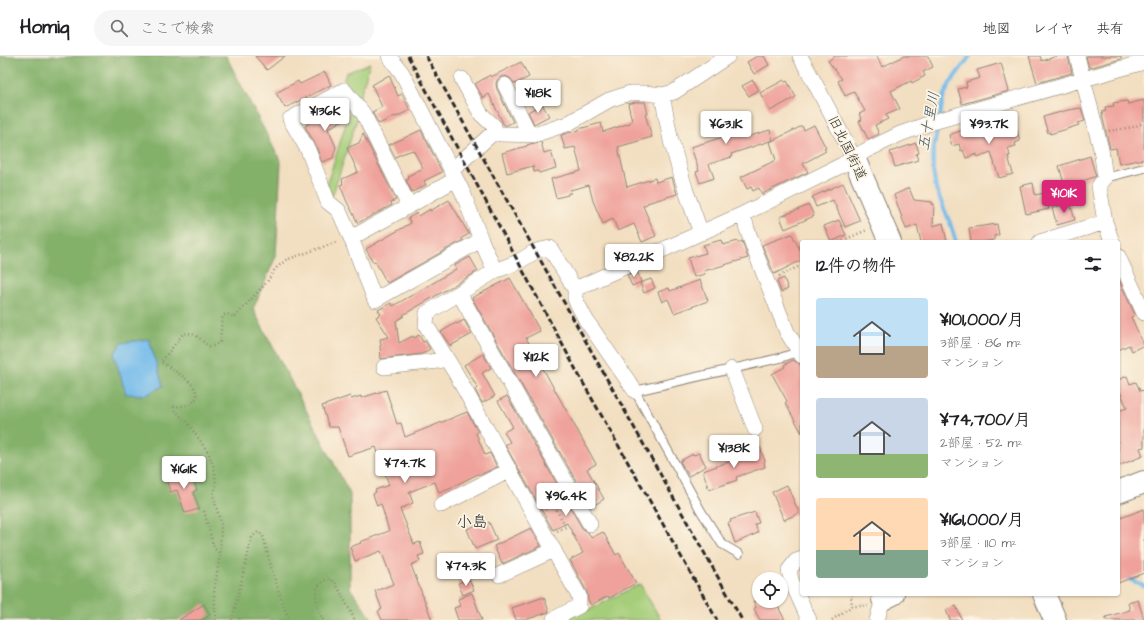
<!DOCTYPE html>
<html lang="ja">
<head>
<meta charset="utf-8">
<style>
  :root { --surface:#fff; --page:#f6f6f6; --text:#202124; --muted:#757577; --line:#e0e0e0; --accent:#db2777 }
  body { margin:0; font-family:"Architects Daughter","Klee One",sans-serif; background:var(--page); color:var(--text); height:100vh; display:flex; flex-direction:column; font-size:15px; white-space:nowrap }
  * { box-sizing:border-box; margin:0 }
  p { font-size:13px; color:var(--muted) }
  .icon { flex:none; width:22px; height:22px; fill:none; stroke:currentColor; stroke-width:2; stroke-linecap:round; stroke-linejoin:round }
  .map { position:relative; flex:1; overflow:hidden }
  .sheet { position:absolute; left:800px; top:184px; width:320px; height:356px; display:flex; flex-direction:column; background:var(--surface); border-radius:4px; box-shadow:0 1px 3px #0004 }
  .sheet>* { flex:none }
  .buttons { position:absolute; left:752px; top:516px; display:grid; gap:8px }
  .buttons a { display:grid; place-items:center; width:36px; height:36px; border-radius:50%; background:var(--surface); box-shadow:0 1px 3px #0004; font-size:20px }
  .price { position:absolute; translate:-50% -34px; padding:0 9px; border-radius:4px; background:#fff; color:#222; font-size:13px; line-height:26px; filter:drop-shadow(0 1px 2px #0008) }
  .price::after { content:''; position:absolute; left:50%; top:24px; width:12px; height:9px; margin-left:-6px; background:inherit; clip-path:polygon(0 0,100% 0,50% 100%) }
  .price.selected { background:var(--accent); color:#fff }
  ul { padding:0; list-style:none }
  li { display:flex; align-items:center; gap:12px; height:100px; padding:0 16px }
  li span { display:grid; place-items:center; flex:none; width:112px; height:80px; border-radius:4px; color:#555 }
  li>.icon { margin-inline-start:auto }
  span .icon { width:48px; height:48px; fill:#fffc; stroke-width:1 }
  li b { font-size:17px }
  h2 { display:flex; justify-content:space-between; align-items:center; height:48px; padding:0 16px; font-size:17px }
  header { display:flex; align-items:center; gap:24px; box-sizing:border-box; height:56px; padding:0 20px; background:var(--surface); border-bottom:1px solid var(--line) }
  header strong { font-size:19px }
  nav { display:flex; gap:22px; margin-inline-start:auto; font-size:14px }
  .search { width:280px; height:36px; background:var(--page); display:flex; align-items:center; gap:10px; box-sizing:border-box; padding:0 14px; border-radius:22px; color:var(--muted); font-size:15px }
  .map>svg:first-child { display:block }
  .green { fill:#a6ce7a; stroke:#687c52 }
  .forest { fill:#84b16a; stroke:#586e4a }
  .water { fill:#73bbeb; stroke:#4f738b }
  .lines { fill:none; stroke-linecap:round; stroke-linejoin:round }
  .stream { stroke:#73bbeb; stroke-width:4 }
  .building { fill:#efa29b }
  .lane-casing { stroke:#8e8476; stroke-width:10 }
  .street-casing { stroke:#8e8476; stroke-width:16 }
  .secondary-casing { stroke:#8e8476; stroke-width:24 }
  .path { stroke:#8e8476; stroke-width:2.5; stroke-dasharray:1 3; stroke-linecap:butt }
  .lane { stroke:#fff; stroke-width:8 }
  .street { stroke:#fff; stroke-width:15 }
  .secondary { stroke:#fff; stroke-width:22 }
  .rail { stroke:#2b2b2b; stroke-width:3; stroke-dasharray:6 3; stroke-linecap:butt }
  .labels { text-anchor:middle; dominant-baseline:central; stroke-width:3.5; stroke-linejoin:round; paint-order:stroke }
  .street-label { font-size:14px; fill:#2b2b2b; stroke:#fcf5e5 }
  .water-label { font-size:15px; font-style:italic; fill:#415665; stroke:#fcf5e5 }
  .quarter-label { font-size:16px; fill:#2b2b2b; stroke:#fcf5e5 }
</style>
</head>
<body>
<header>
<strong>Homiq</strong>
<div class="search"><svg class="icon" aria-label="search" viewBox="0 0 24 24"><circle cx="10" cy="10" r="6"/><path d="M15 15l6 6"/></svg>ここで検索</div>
<nav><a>地図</a><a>レイヤ</a><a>共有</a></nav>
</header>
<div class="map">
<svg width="1144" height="564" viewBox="0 0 1144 564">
  <rect width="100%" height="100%" fill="#fcf5e5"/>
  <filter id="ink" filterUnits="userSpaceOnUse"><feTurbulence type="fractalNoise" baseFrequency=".025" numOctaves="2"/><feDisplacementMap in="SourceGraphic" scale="8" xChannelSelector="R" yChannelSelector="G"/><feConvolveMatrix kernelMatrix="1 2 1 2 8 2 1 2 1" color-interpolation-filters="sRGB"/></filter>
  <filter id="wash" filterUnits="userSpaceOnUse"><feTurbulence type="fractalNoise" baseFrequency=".012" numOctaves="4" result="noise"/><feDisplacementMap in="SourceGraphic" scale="16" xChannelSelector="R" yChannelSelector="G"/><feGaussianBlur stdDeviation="0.9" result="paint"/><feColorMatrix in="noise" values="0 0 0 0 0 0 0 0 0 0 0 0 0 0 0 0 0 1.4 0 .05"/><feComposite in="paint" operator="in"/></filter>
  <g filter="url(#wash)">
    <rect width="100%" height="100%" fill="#f2dec0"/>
    <path class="green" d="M370,7L359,43L344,23L346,17Z
      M351,51L358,60L332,141L327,128Z
      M640,528L661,564H561L587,552L589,554Z"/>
    <path class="forest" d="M0,0H226L281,106L276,200L253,253L350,438V532L373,564H0Z"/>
    <path class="water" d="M149,283L163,330L146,339L126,338L114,299L121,287Z"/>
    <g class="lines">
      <path class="stream" d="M940,61L943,42L950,27L970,0
        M938,68L933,97V115L936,133L950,167L956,186
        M1126,519L1131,524L1144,530"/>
    </g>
    <g id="blocks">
      <path class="building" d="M255,0H285L267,14Z
        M757,0H764L769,9L754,18L747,6Z
        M835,0H877L882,11L904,0H928L933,11L923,16L925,20L912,27L911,25L891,35L900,53L886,59L888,63L875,69L879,78L868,83L859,65L862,64L859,58L865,55L854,36L845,40L838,25L842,23L828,5Z
        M1029,0H1040L1042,5L1057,0H1068L1072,17L1037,27Z
        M1086,0H1121V3L1089,12Z
        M521,6L529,21L515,28L510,22L505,20L501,21L497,24L496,28L497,33L513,66L507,69H504L489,38L483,42L475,28L490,19L491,21Z
        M1001,7L1009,35L962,48L958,33L967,31L966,26L980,22L977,14Z
        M325,16L331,29L285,52L276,37L298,25L300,28Z
        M389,19L398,40L402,38L410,54L396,61L395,60L379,68L372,56L382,51L372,29Z
        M753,24L759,34L749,40L742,30Z
        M784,24L785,26L787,25L796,41L770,55L760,37Z
        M1144,44V103L1119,108L1116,92L1110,93L1103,63L1102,56L1106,55L1105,51L1114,50L1113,47L1127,45L1128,48Z
        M635,46H645L648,58H645L652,81L618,91L627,131L655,122L656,126L672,121L677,138L647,147V148L643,150L656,180L642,186L634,168L618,175L613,163L603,168L593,145L589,129L570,134L571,137H568V139L556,142L551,123L581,115L575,91L565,93L561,79L579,74V73L601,67L603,76L630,67V66L632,65L628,48Z
        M542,48L549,60L534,68L528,56Z
        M339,49L346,62L328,73L336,91L333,102L322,106L316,90L305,70L324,59L323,58Z
        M1081,52L1085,65L1078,67L1079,69L1064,74L1050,78V76L1048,77L1043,61L1068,54Z
        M738,55L746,81L770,74L773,84L731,98L732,101L709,108L714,122L700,127L696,116L699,115L691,91L723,81L717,61Z
        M990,68L992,74L1009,69V71L1014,69L1015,71H1016L1020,85L1015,87L1016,90L1008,92L1010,100H1008L1013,118L999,122L991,96L977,101V98L966,102L963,94L961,95L959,88L952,90L949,79L963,74L964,77Z
        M814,69L826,92L824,93L826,95L804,107L803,108L808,116L762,138L759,132L753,135L751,131L747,133L741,121L776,104L770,86L802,70L804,74Z
        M421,74L442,116L424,125L426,129L412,136L406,124L409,123L408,120L423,112L413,94L404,97L395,101L389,89Z
        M363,78L396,144L391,146L392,149L358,167L347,146L340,129L343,128L342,123L358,116L347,92L359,87Z
        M541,86L544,97L551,95L556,112L539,117L538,115L534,116L533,110L507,117L502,97L527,90V89L530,88Z
        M916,87L919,97L916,98L918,104L895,111L890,96Z
        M1090,100L1095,117L1096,120L1094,121L1065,131L1059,110Z
        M843,127L860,165L845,171L833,144L816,151L812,141Z
        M1033,127L1035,139L1045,137L1049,153L1026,158L1020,130Z
        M909,132L914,144L932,146V148H934L933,170L943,167L947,186H921L917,169L906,173L894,139Z
        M449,144L469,178L462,182L463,184L387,227L375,205L373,206L366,193L411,167L408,162L417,157L419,160L430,153V155Z
        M1070,147L1075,164L1057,169L1052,152Z
        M809,149L814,160L785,173L780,161Z
        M839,164L846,179L831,186L824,170Z
        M997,168L999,179L994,180V184L982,186H971L969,172Z
        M792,178L802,198V204L774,218L762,189Z
        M721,184L723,189L738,185V187L742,185L748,202L704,215L705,218L694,221L688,202L706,197L703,189Z
        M470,201L478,215L403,259L404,260L396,265L399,287L413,280L414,282L419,279L423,286L425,285L430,293L422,298L381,303L380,290H381L380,283L389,281L376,261L381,258L378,254L391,247L393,250L428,230L456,213L455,209Z
        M637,215L641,226L632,230L627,219Z
        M510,222L540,275L526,282L596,408L587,413L604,443L591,451L472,242Z
        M784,222L788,233L781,236L777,225Z
        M1118,222L1135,259L1131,261L1144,289L1132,295L1129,289L1118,294Z
        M651,223L655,232L644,237L640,227Z
        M700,224L708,245L674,257L668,243L662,246L658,236L669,232L670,235Z
        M464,264L472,278L450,290L441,276L456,267L457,268Z
        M483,298L491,312L482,317L495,340L482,347L475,334L478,332L464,309Z
        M793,304L800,308L802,313V377L785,347L787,345L772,318L785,311L784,309Z
        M1127,320L1130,328L1136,326L1140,335L1144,334V391L1140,392L1143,400L1118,410V355L1127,352L1118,331V324Z
        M386,334L397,368L401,367L405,381L467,356L478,376L476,377L485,399L490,397L497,411L480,419L478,418L452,431V432L439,437L435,426L409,436L413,447L400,453L414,488L420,486L424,498L418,500L420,505L411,509L432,564H382L378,555L382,553L375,535L394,528L381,495L355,505L350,491L361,487L360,486L389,475L381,448L377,450L373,438L376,436L375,434L389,429L376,391L348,400L338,371H329L322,350L350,340L351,343L361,340V342Z
        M507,340L582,472L588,476L591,482L603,476L616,499L619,497L636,527L609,542L608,540L591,549L588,544L587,536L570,504L583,497L567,467L553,474L505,389L510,386L504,376L513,371L498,345Z
        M760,391L765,405L764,406L765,411L736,421L737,424L709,434L703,415L734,404V403L748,398V396Z
        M699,397L706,410L689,420L680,405L693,398L694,399Z
        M190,414L197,434L193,436L199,453L185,457L177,434L170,436L166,422Z
        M787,429L799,457L784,464L772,436Z
        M1144,453V517L1118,527V463Z
        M755,456L759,467L755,468L758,477L735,487L728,467L731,466L730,464Z
        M489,466L497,484L475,493L467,473L482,467L483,469Z
        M531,472L541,490L502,508L494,490Z
        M469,523L474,534L463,539L458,527Z
        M472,537L482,564H458L454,552L460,550L458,543Z
        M544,541L549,556L525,564H516L512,552Z
        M1138,544L1144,564H1106V561L1130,554L1128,547Z
        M753,545H775L785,564H760L754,553L756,551Z
        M204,548L210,559L202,564H179Z
        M956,550L962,564H950L946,554Z"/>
    </g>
  </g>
  <g filter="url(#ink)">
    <use href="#blocks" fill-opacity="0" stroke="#8e8476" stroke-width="1"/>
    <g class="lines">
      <defs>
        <path id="lane" d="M1105,122L1144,112
          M739,498L722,488L701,455L635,335L780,302L795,297L801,298"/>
        <path id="street" d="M389,0L402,17L456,123L463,137L481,184L495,215
          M800,0L818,33L854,102
          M1077,0L1101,93L1105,122L1099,130L1105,166L1112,186
          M462,23L481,58L494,70V76
          M505,29L530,79
          M662,39L671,85L686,135L701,177
          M494,76L501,78L534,79L567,68L609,44L630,37H646L662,39L674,36L728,0
          M452,114L494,76
          M456,123L409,150L363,57L344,34L290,63L308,94L328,146L339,155L351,182L375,244L481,184
          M743,158L747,173L758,203L787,276L802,300
          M351,182L409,150
          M1040,186L1105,166
          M1118,200L1144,257
          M575,233V243L586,264L635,335
          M459,237L590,468
          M384,311L438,305L446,302
          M732,313L755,373
          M441,449L510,414
          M802,503L796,505L789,514L791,524L809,564
          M499,519L554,494
          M554,564V563L579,550V540L456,318L426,269L427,257L495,215L518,206L536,195L550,192L575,233L743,158L842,109L865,95L900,78L933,66L1144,6
          M877,564L883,543L881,538"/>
        <path id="secondary" d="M854,102L890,186
          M1118,436L1144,426
          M1044,538L1055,564
          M883,543L893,538"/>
      </defs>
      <use href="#lane" class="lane-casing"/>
      <use href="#street" class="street-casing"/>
      <use href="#secondary" class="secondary-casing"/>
      <path class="path" d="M1109,75L1133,71L1144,67
        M839,186L867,174
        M779,220L802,209
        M545,454L554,449L566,471L557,475
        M204,455L214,492L220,498
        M852,538L851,539L852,550H868
        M216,564L214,537L220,498L221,468L213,439L216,429L215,416L209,398L188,367L175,355L174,351C179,350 186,350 190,348C213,335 170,312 161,306L183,278C194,275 200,283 208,290H214L220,286L222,263L224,259L227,258L235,261L267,226L275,213L286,204L337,186
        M232,564L252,481L258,476L263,480C270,508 278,538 290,564
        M323,564C317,550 309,530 328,523L335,526L355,564
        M832,564L852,550"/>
      <use href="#lane" class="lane"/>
      <use href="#street" class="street"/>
      <use href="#secondary" class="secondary"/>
      <path class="rail" d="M408,0L582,325L717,564
        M426,0L742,564"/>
    </g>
  </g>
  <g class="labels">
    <g class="street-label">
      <text transform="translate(847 92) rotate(64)">旧北国街道</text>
    </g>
    <g class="water-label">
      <text transform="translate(929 65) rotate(-79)">五十里川</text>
    </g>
    <g class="quarter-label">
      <text x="472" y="466">小島</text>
    </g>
  </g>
</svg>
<div class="buttons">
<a><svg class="icon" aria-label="locate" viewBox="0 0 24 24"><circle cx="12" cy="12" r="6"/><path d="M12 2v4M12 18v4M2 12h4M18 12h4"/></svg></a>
</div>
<b class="price" style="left:538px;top:58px">¥118K</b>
<b class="price" style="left:325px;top:76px">¥136K</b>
<b class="price" style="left:726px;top:89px">¥63.1K</b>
<b class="price" style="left:989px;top:89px">¥93.7K</b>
<b class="price selected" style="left:1064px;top:158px">¥101K</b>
<b class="price" style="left:634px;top:222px">¥82.2K</b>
<b class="price" style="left:536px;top:322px">¥112K</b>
<b class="price" style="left:734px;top:413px">¥138K</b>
<b class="price" style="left:405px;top:428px">¥74.7K</b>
<b class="price" style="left:184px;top:434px">¥161K</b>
<b class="price" style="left:566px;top:461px">¥96.4K</b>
<b class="price" style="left:466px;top:531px">¥74.3K</b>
<section class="sheet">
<h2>12件の物件<svg class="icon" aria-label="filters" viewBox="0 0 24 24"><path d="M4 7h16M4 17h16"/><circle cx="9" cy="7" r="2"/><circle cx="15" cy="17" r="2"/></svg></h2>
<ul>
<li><span style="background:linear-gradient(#bfe0f5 60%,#b9a48a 0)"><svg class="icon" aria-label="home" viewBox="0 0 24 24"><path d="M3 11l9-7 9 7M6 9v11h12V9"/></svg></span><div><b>¥101,000/月</b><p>3部屋 · 86 m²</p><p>マンション</p></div></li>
<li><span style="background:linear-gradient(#c9d6e8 70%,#8fb573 0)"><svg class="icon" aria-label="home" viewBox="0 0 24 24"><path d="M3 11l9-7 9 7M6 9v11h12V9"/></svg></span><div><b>¥74,700/月</b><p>2部屋 · 52 m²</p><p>マンション</p></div></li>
<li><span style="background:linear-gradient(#ffd9b3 65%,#7fa58c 0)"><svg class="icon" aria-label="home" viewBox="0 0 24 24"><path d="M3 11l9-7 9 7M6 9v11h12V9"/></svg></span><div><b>¥161,000/月</b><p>3部屋 · 110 m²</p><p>マンション</p></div></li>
</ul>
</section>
</div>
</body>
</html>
